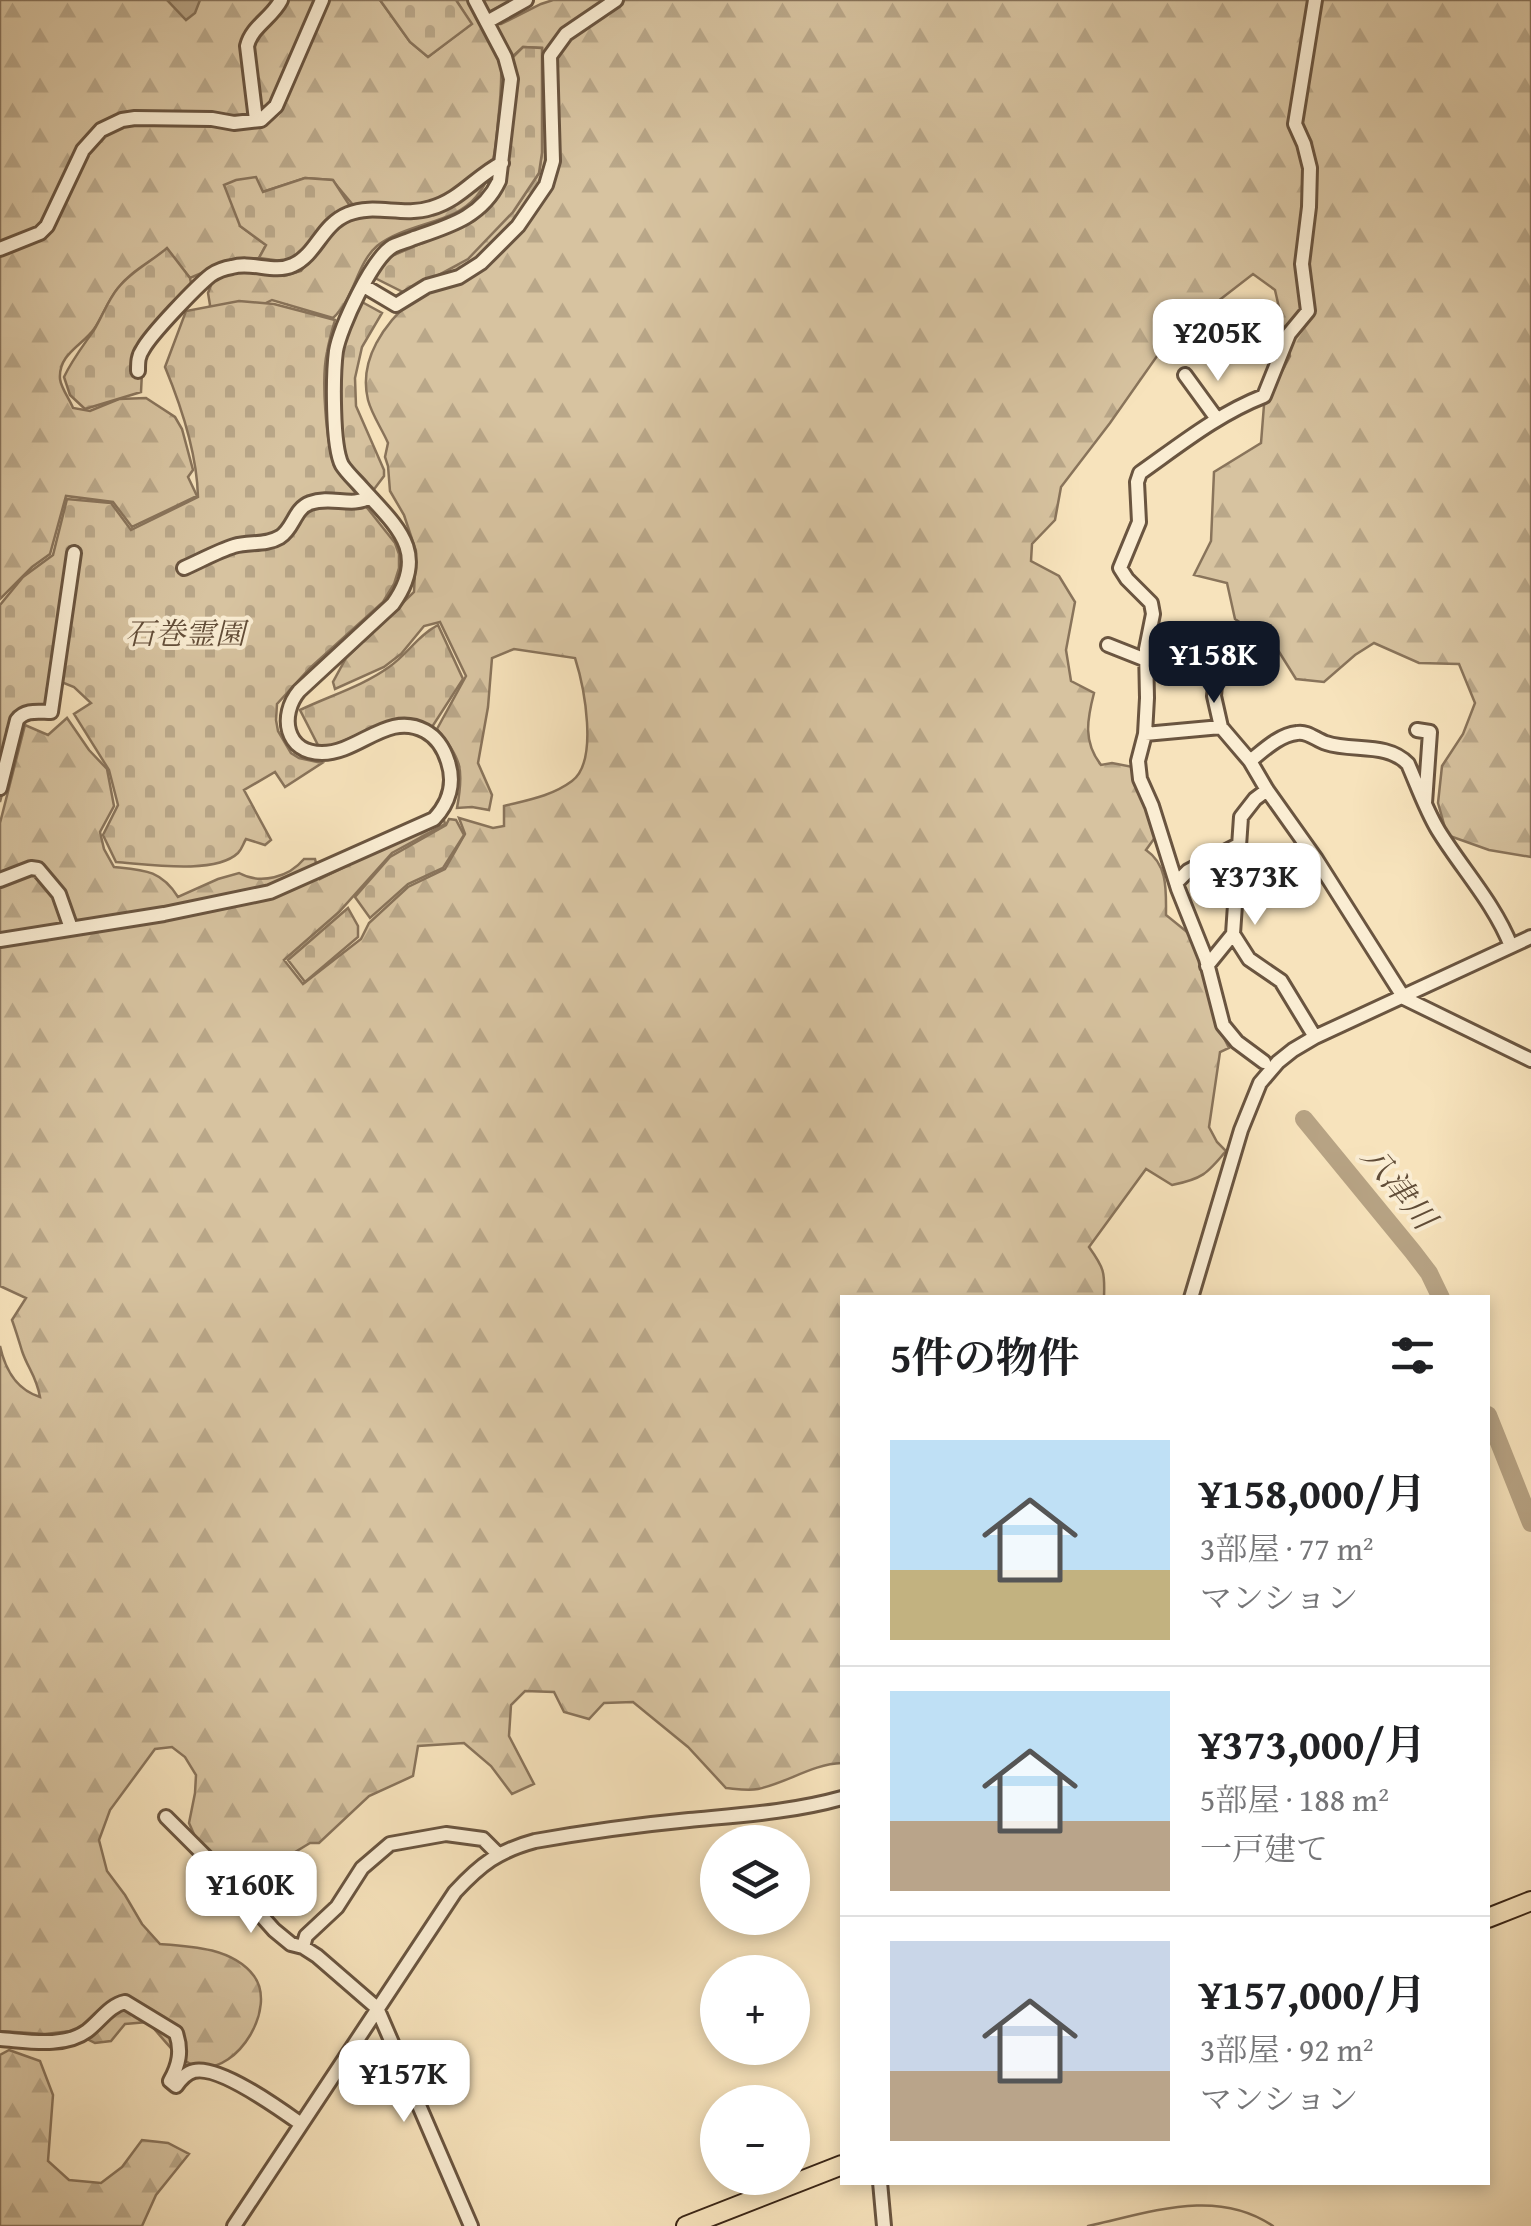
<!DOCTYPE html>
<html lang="ja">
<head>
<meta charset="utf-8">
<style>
  :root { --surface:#fff; --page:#f2f2f2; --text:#202124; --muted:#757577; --line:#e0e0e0; --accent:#111827 }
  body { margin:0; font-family:"Gentium Book Plus","Noto Serif JP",serif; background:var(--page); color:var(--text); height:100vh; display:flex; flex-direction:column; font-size:38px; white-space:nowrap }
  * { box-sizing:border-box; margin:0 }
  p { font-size:32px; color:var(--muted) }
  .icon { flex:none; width:55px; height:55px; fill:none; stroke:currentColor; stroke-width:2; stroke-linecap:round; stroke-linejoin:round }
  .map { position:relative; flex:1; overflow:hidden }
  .drawer { position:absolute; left:840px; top:1295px; width:650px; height:890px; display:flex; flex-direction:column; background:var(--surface); border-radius:0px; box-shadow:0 5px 15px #0003 }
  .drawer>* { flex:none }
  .tools { position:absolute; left:700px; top:1825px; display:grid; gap:20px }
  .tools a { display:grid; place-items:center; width:110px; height:110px; border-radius:50%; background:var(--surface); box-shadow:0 5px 15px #0003; font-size:50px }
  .price { position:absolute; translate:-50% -85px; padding:0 22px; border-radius:20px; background:#fff; color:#222; font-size:32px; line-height:65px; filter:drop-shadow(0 2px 5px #0008) }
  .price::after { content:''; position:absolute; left:50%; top:60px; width:30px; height:22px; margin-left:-15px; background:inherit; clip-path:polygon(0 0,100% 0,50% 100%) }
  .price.active { background:var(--accent); color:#fff }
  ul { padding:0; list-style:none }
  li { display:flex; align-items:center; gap:30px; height:250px; padding:0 50px }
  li+li { border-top:2px solid var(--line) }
  li span { display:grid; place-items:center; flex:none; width:280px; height:200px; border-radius:0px; color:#555 }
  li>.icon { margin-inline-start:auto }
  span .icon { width:120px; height:120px; fill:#fffc; stroke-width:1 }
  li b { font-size:42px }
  h2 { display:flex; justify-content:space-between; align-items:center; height:120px; padding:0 50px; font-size:42px }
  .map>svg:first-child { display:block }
  .forest { fill:url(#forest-firs); stroke:#89745b; stroke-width:2.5 }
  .cemetery { fill:url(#cemetery-stones); stroke:#89745b; stroke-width:2.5 }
  .water { fill:url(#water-ripples); stroke:#857158; stroke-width:2.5 }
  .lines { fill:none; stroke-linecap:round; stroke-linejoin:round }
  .stream { stroke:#857158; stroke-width:2.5 }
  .river { stroke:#b7a384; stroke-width:18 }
  .minor-casing { stroke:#6a5540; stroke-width:18 }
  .highway-casing { stroke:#3b2616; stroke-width:22 }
  .minor { stroke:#faedd3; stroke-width:12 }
  .highway { stroke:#f7e3bc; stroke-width:18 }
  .labels { text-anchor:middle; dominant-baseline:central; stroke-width:8; stroke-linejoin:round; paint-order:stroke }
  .park-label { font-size:30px; font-style:italic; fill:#624d38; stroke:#faedd3 }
  .water-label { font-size:32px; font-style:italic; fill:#604c37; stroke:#faedd3 }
</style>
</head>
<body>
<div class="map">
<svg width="1531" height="2226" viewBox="0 0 1531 2226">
  <defs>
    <pattern id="forest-firs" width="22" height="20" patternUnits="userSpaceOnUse" patternTransform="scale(2.5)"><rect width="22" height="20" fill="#d7c3a0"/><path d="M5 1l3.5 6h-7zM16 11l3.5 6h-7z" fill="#b9a789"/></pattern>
    <pattern id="cemetery-stones" width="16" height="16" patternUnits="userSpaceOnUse" patternTransform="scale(2.5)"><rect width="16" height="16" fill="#d7c3a0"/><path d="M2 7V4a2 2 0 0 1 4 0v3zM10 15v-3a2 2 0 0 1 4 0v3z" fill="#b9a789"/></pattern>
    <pattern id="water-ripples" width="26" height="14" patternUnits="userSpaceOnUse" patternTransform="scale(2.5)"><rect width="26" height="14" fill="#b7a384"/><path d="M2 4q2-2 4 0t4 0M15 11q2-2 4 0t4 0" fill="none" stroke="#96856b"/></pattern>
  </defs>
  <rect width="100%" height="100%" fill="#f7e3bc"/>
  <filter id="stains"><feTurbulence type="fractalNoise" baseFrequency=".002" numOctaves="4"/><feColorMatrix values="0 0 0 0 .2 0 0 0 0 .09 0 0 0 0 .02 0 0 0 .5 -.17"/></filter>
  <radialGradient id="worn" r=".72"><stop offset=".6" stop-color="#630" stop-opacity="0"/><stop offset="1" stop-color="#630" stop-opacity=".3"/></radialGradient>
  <path class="forest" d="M0,0H380L410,42L428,57L471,24L456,0H513L491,11L501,24L541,4L553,0H1531V857L1489,850L1447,835L1438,803L1442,766L1463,734L1475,703L1459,664L1419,663L1374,643L1355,655L1324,682L1296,679L1276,647L1235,619L1227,583L1194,575L1211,541L1214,472L1261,443L1264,405L1290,356L1275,290L1253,274L1213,305L1157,356L1110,423L1061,487L1055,520L1032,544L1031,561L1059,576L1075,602L1066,650L1071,681L1094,693C1087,720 1083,742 1101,765L1112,763L1133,767L1156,836L1146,850C1168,865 1166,890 1166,915L1192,936L1216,1022L1229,1048L1220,1052L1209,1127L1217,1142L1226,1151C1207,1174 1202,1179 1172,1185L1146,1169L1089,1247C1104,1268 1105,1272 1104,1297L842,1298V1763C812,1764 787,1783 758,1789C748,1791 737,1789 726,1788L688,1747L633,1702L604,1703L589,1719L564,1712L554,1692L525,1691L511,1705L509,1736L534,1784L512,1794L491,1766L464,1743L418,1746L413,1776L369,1796L319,1843H310L282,1860L246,1862L237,1871L222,1867L197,1841L189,1823L195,1793L196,1775L185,1757L172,1747L155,1749L110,1810L99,1840L107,1871L125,1895L142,1924L160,1944C191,1946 233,1948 254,1976C277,2007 239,2072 200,2067C180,2065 162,2036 148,2022L125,2024L111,2041L95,2043L71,2031L45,2034L0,2031V1346C5,1369 17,1390 40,1397C36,1375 28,1369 22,1351C19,1341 16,1331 12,1320L26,1298L0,1286V823L25,725L48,735L67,718L89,750L107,769L114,806L100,832L104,849L114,867C144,870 161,870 178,897L218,879L239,873C261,885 289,877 304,859H315L320,879L440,820H444L445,824L392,853L339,912L284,960L303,984L361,939L369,923L408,887L445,869L465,834L459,818L493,828L504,826V806C528,800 552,796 572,781C599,761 584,686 575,658L514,649L492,658L488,707L478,763L492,795L489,810L472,807L457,808C464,770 462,759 437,729L466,676L440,622L424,626L401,654L384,667L335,689L333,682L346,658L414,592L416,551L404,515L390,491L388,466L385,457L388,443C382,429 372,415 368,400C358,359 385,323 414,298L406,293L455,266L513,212L539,173L542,152V48L523,47L501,67C502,85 500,103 498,121C495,157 492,195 455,213C430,225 398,229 377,246C357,263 354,299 333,318L272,300L250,311L206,522L207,320L210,305L208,293L213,280L225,272L265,269L284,276L301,271L332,231L346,220L353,205L332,180L305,178L262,192L240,226L266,245L259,258L232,260L190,278L167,249C151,262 132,271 118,288C108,300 103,316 94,329C83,345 58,354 60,379C61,388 70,400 73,408L90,411L119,399L146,398L175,417L182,429L193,470L188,477L197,496L132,527L113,502L66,496L50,554L32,567L0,599Z
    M9,2050L40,2061L53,2095L48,2161L69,2180L101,2183L122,2167L142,2140L168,2143L189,2154L156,2195L142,2226H0V2055Z"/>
  <path class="cemetery" d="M380,0H456L472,24L428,57L410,42Z
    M523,47L542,48V153L539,173L513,212L468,259L405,293L375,278L387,258L474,221L496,200L507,174L515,75L512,58Z
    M256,177L263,192L305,178L333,180L350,206L332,219L300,256L289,262L259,258L266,245L240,226L224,185L236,180Z
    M167,248L190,278L192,288L138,348L142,372L141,392L85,409L70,395L64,377C72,360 83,346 94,330C102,317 108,300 118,288C131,271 151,262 167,248Z
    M239,301L274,304L335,320C332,330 329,341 327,352C321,379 326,439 334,466L395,543L399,554V568L394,584L383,602L310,668L277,704L276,720L278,731L291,753L299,758L322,763L285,787L275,772L244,790L271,840L265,845L246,839C243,844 242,849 238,853C215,875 146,864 116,862L103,835L118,805L109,770L74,714L91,703L74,687L59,681L54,716H30L21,720L0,802V605L23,577L53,555L67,499L111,503L131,530L198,497C197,453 182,408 165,367L186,311Z
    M362,302L382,313L362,347L355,378L356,406L384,470V476L372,492C363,481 348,468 344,454C340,443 341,427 340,415C338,368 339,344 362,302Z
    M438,625L463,679L432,727C380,709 366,738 320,749L300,710C329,696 363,686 389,667C407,655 418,635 438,625Z
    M449,819L456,820L464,835L443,868L408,884L370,918L355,897L390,857L446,825Z
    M348,908L358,926V937L305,982L288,960Z"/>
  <path class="water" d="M167,0H200L195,13L186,20Z"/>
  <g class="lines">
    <path class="stream" d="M1088,2226C1149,2213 1216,2187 1273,2226"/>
    <path class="river" d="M1304,1119L1413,1252L1429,1273L1441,1298
      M1488,1415L1531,1523"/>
    <defs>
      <path id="minor" d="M487,22L526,0
        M256,120L247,46C252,26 272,18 281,0
        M0,249L40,233L47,226L83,150L101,130L122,120L135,118L212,119L234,123L261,120L276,106L322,0
        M364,286L396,305L427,286L459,277L481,263L518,226L546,185L553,161L550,56L566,34L616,0
        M138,371C138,362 138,356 143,349C151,334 197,286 211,275C217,271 225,268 232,267C252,261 274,274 293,265C317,254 321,225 348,214C374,203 403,217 431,208C460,200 476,176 502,163
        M1185,375L1217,419
        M184,568C200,561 218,551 234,546C249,541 265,546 280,537C294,528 294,509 310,503C331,495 352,508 370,497
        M1219,643L1214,696L1221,727
        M1108,645L1146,660
        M1417,730L1430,732L1425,803
        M1145,734L1221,727L1250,761L1267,790L1316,859L1404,998L1531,1060
        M1250,761C1264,750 1279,735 1297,733C1308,731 1316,740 1326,743C1353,752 1387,742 1408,764C1418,787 1426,810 1438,830C1462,869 1494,903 1511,946
        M0,788L17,720C25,709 39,712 51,712L74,553
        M1267,790L1255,799L1241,817L1233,934L1249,959L1281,981L1315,1037
        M0,880L31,868L38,869L59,894L71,928
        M1176,883L1188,871L1238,845
        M0,940L164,914L270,892L434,819C449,803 455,783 448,762C444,749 438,738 425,731C388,711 359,753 322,753C285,753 279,715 299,691L393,604C430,552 396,526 362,488C356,481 347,473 342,465C332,446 333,374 336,351C340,328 372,258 393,246C399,243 407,241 414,238C449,226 482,217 499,181L511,79L505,57L475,0
        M1207,966L1233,934
        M1264,1062L1237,1042L1223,1025L1206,959L1178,889L1152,806L1140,779L1138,761L1145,734L1147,698L1146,649L1153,614L1151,603L1127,579L1120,568L1139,522L1137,482L1140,473C1181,444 1218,414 1264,396L1289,334L1308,311L1302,264L1309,207L1310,168L1304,144L1295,124L1315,0
        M1191,1298L1241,1130L1260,1083L1278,1062L1293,1050L1315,1037L1531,937
        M166,1817L209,1860L225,1881L249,1902L274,1930L291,1944L303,1947L317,1956L377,2008L471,2226
        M303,1947L306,1936L337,1907L362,1868L390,1844L446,1834L483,1839L498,1854
        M0,2039C28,2041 64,2048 87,2031C100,2021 110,2005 125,2002L176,2033C182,2051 179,2065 170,2081L176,2086C181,2079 186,2073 194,2071C219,2065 280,2109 301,2124
        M880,2182L884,2226
        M234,2226L455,1892C481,1864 498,1851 535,1841C586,1832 637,1825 689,1820C741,1815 792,1812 842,1798"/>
      <path id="highway" d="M1488,1918L1531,1901
        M686,2226L842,2165"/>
    </defs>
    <use href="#minor" class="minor-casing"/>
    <use href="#highway" class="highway-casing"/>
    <use href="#minor" class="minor"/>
    <use href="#highway" class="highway"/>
  </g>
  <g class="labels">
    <g class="park-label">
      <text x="185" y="633">石巻霊園</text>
    </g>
    <g class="water-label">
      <text transform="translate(1399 1187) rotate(51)">八津川</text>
    </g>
  </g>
  <rect width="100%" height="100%" filter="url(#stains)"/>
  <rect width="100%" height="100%" fill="url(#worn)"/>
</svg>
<div class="tools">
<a><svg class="icon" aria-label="layers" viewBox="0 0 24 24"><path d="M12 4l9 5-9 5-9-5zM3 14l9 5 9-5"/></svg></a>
<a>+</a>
<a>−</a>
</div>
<b class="price" style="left:1218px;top:384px">¥205K</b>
<b class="price active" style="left:1214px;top:706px">¥158K</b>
<b class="price" style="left:1255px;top:928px">¥373K</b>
<b class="price" style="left:251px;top:1936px">¥160K</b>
<b class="price" style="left:404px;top:2125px">¥157K</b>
<section class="drawer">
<h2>5件の物件<svg class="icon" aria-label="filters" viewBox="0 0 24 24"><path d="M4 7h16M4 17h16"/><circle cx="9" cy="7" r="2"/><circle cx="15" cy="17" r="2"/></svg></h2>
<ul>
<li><span style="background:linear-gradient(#bfe0f5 65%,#c2b280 0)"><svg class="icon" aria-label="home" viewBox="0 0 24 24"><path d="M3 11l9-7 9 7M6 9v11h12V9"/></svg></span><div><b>¥158,000/月</b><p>3部屋 · 77 m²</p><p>マンション</p></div></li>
<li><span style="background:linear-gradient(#bfe0f5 65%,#b9a48a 0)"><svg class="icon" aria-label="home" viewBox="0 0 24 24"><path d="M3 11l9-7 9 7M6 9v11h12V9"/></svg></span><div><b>¥373,000/月</b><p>5部屋 · 188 m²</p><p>一戸建て</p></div></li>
<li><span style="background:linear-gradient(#c9d6e8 65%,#b9a48a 0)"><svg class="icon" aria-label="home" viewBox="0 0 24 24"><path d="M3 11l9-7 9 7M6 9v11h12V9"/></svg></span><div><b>¥157,000/月</b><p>3部屋 · 92 m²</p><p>マンション</p></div></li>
</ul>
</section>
</div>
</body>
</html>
